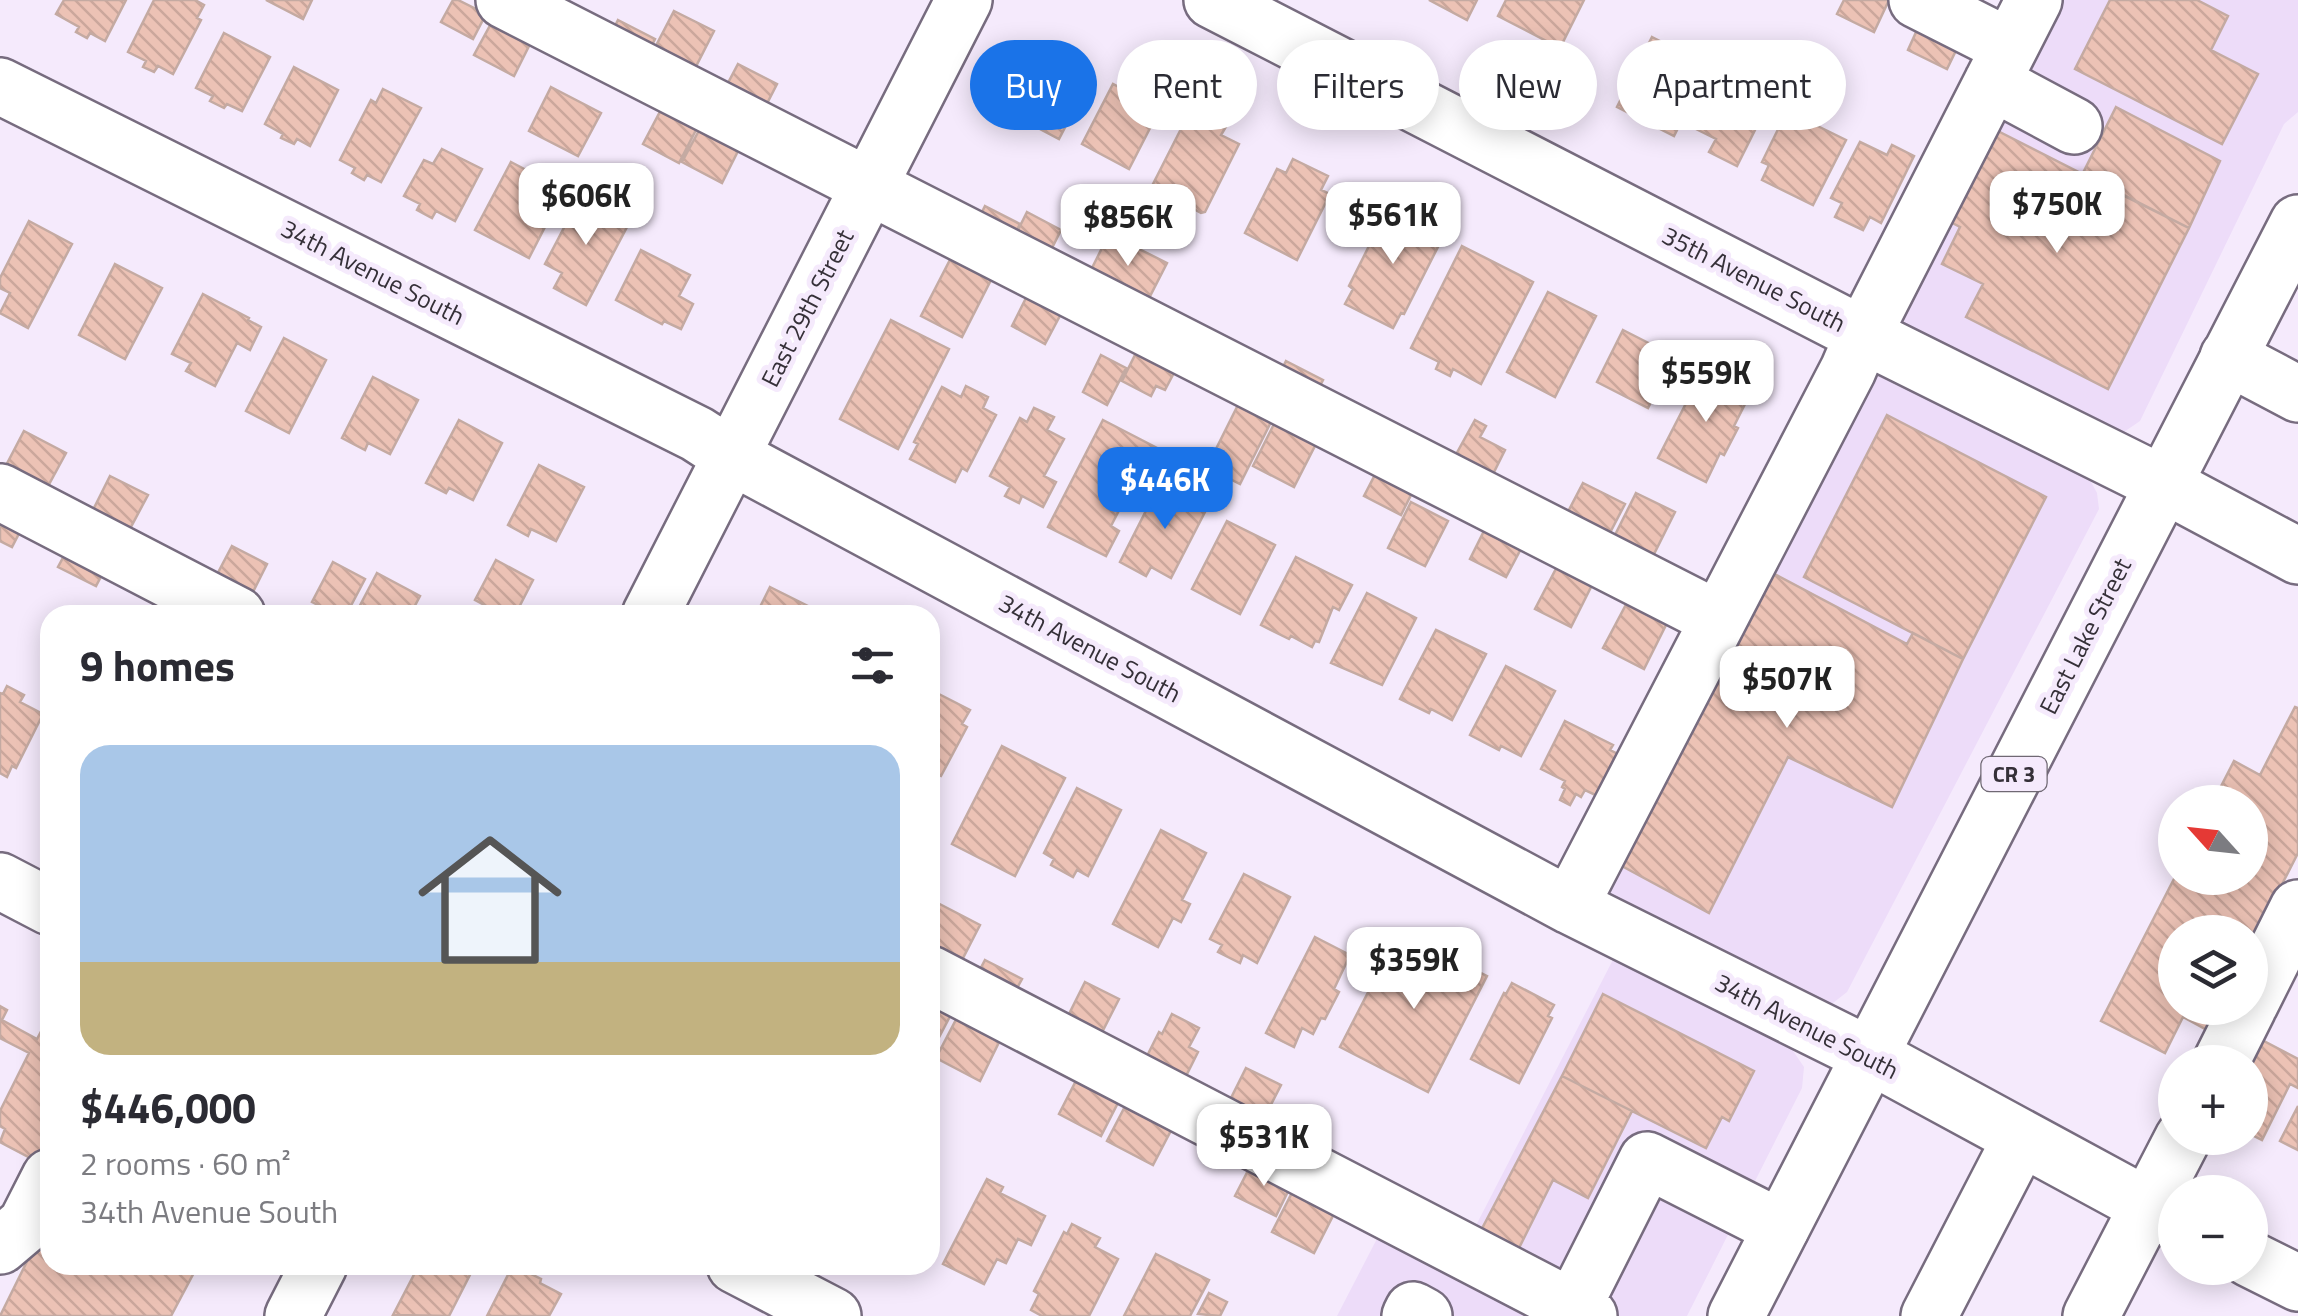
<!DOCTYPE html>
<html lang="en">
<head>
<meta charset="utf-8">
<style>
  :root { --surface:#fff; --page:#f7f7f7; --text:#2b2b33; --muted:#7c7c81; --accent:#1a73e8 }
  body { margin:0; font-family:"Titillium Web",sans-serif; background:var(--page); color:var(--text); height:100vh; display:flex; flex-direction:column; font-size:38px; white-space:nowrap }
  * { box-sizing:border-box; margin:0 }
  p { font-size:32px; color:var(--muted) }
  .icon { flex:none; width:55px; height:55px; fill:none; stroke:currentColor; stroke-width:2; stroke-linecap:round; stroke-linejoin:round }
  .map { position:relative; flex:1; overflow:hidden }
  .panel { position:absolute; left:40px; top:605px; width:900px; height:670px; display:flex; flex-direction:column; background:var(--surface); border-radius:30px; box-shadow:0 5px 25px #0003 }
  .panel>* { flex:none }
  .hud { position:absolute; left:970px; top:40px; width:950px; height:90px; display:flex; gap:20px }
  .needle { width:65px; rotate:297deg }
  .buttons { position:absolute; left:2158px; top:785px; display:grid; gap:20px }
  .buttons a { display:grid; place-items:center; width:110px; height:110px; border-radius:50%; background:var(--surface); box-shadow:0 5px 25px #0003; font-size:50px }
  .price { position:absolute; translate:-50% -85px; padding:0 22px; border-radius:20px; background:#fff; color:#222; font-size:32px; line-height:65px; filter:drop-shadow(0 2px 5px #0008) }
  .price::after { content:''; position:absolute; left:50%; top:60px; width:30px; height:22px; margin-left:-15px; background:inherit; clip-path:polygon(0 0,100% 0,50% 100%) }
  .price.on { background:var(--accent); color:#fff }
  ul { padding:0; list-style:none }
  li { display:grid; align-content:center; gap:20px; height:530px; padding:0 40px }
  li span { display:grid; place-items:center; height:310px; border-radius:30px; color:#555 }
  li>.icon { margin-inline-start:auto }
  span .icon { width:180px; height:180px; fill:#fffc; stroke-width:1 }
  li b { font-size:42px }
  h2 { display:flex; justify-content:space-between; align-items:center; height:120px; padding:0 40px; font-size:42px }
  .pill { padding:0 35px; border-radius:45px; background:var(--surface); box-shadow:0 5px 25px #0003; font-size:35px; line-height:90px }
  .pill.on { background:var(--accent); color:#fff }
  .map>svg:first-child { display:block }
  .built { fill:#eddcf9 }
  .building { fill:url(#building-back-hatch); stroke:#c4aaa2; stroke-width:2.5 }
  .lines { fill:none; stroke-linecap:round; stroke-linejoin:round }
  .minor-casing { stroke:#776c7f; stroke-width:60 }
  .major-casing { stroke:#776c7f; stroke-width:60 }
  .minor { stroke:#fff; stroke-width:55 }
  .major { stroke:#fff; stroke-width:55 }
  .labels { text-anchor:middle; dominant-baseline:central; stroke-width:10; stroke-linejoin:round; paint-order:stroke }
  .shield { fill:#f5eafc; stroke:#6f6873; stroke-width:2.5 }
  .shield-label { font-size:22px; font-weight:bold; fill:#353038 }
  .street-label { font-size:25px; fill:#353038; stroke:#f5eafc }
</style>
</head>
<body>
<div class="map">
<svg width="2298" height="1316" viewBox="0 0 2298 1316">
  <defs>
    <pattern id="building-back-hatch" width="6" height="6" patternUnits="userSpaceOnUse" patternTransform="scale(2.5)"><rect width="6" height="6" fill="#ecc2b5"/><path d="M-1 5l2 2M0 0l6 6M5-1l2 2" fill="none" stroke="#cba79c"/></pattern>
  </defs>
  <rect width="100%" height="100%" fill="#f5eafc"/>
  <path class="built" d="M2018,0H2298V112L2284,124L2140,421L2121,434L1855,313Z
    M1837,352L2090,480L2097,493L2099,509L1847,992L1833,1003H1817L1571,881Z
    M1618,950L1791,1048L1804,1067L1802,1088L1687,1316H1337L1397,1200L1470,1237Z"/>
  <path class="building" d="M64,0H126L105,41L90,33L87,38L76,32L79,27L56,14Z
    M154,0H195L204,5L197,18L201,20L173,74L158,66L154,72L143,67L146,61L128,52Z
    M266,0H312L303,19Z
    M453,0H458L486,14L473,39L441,22Z
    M1429,0H1477L1467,20Z
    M1506,0H1584L1560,48L1498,16Z
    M1844,0H1889L1874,32L1837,14Z
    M2110,0H2197L2228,16L2211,50L2258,74L2222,144L2075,69Z
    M674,11L714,31L687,84L647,63Z
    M1922,19L1962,38L1947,69L1908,50Z
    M493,20L532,40L514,76L474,55Z
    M618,20L655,39L643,63L606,44Z
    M224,33L270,57L242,111L227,104L224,108L210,101L213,96L196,88Z
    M1652,37L1709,66L1674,136L1617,107Z
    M1037,44L1093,73L1059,139L1004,110Z
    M1747,63L1780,80L1737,166L1709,152L1716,139L1696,129L1721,77L1736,84Z
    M738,64L777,84L758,121L719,100Z
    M294,67L338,90L310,146L297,139L294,144L281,138L283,134L265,124Z
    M1137,80L1167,95L1129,169L1082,144L1113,84L1130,93Z
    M551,87L601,113L578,156L529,131Z
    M383,89L421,108L381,182L367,175L364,180L352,173L355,168L340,160L371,100L376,103Z
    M663,106L699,124L679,163L643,144Z
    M2116,107L2220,161L2189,228L2082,175Z
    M1197,110L1227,125L1221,135L1239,144L1205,212L1201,213L1152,186L1185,121L1190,123Z
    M1787,111L1846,140L1813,205L1762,180L1769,165L1762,162Z
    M702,125L741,145L722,183L682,162Z
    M1988,126L2189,228L2108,389L1966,317L1983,284L1942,264L1960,227L1941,217Z
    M1860,142L1887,155L1892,145L1914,156L1881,223L1870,217L1863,230L1835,217L1842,203L1831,198Z
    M442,149L482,169L455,221L436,211L432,218L417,210L420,204L404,196L424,160L433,164Z
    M1293,159L1328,176L1321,190L1330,194L1297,260L1245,233L1277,169L1286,173Z
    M511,162L564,190L529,258L475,230Z
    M599,195L619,205L612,219L627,227L586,305L554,288L562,273L545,264L578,201L592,208Z
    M985,206L1020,224L1008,247L973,230Z
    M1389,206L1444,235L1404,314L1401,313L1393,328L1345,304L1353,289L1349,286Z
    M1027,212L1061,230L1044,264L1010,246Z
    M29,221L72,244L28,328L0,313L10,293L0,288V278Z
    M1109,234L1167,263L1146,304L1089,274Z
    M1462,246L1533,282L1481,384L1453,369L1450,376L1436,369L1439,362L1411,348Z
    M641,250L690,275L679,296L693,304L681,329L664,321L662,324L616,300Z
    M953,254L994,274L962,337L921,316Z
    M115,264L162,288L125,359L79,335Z
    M1029,292L1063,310L1045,344L1012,326Z
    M1548,292L1596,316L1555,397L1507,372Z
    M203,294L249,318L248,320L261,327L250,350L237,343L215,386L186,371L191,363L172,354Z
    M891,320L949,349L898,449L840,419Z
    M1623,330L1674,356L1648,408L1597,382Z
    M284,338L326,360L289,433L246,411Z
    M1139,347L1177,367L1165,390L1156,386L1151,396L1122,381Z
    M1101,355L1126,368L1107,405L1083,392Z
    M1286,361L1323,380L1312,401L1275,383Z
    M1709,366L1749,387L1741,402L1745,404L1734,426L1738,428L1724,455L1720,453L1706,482L1658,458L1698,380L1701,381Z
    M373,377L418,400L390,454L368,443L365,450L342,438Z
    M966,386L988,397L983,408L996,415L967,471L962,468L955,482L910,459L918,444L914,442L942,387L961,397Z
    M1240,401L1273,418L1240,484L1207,467Z
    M1034,408L1054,417L1047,430L1064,439L1044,476L1056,482L1043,507L1022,496L1019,503L1005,496L1010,487L990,476L1020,418L1027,422Z
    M1887,415L2046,497L1963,659L1804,577Z
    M1278,416L1319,438L1294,487L1253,466Z
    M459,420L502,443L473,500L449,488L446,493L426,483Z
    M1103,420L1161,450L1142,487L1133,483L1111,526L1119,531L1106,556L1048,527Z
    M1475,420L1486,426L1480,437L1505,450L1486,488L1448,469Z
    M24,431L66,453L41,499L0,477Z
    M539,465L584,487L556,541L531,529L528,536L508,525Z
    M1378,469L1415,487L1401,515L1364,496Z
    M110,476L148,495L124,540L87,522Z
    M1583,483L1625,504L1602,548L1560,527Z
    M1181,485L1208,499L1202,510L1205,512L1171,578L1151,567L1146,576L1120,562L1157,489L1175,498Z
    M1636,493L1675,512L1646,570L1607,551Z
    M1411,502L1448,521L1425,566L1388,548Z
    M0,508L25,522L12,547L0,541Z
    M1227,521L1275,545L1240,614L1192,589Z
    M1487,525L1524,543L1506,577L1470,559Z
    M71,543L108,563L96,586L58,567Z
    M232,546L267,564L247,604L211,586Z
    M1296,557L1352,585L1339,610L1333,607L1319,642L1315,641L1312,647L1291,636L1289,639L1261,625Z
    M496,560L533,580L515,615H503L475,600Z
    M333,562L365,579L346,615H337L312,602Z
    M1559,563L1594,581L1571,627L1535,609Z
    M1767,570L1907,644L1913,633L1963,659L1892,807L1788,757L1709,913L1620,865Z
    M377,573L420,596L410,615H355Z
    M770,587L818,611L816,615H756Z
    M1367,593L1416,618L1382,685L1331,663Z
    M1629,599L1669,619L1644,669L1603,648Z
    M1436,630L1486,654L1452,720L1431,709L1429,713L1400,699Z
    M1506,666L1555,691L1521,756L1501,746L1499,750L1470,735Z
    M7,686L24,695L20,702L43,714L16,768L12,766L7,777L0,773V693L3,694Z
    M931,690L970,710L962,724L967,727L941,776L930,771Z
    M2295,707L2298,708V853L2250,947V932H2175V1008H2219L2207,1030L2183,1017L2165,1053L2101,1021L2175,877L2250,878V802H2213L2234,761L2260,775Z
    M1565,721L1613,745L1610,750L1624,757L1602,798L1585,790L1581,797L1576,794L1570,805L1560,800L1565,789L1562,787L1565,781L1541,769Z
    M1002,746L1065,778L1015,876L952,844Z
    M1077,788L1121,810L1088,876L1077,870L1073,877L1051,865L1054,859L1044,853Z
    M1161,830L1206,853L1182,900L1190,904L1181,922L1173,918L1158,947L1113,924Z
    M1244,874L1290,897L1257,963L1243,955L1240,963L1218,952L1222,945L1210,939Z
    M930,899L980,925L962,960L930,943Z
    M1399,932L1487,976L1428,1092L1340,1047Z
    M1315,937L1350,955L1334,989L1339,992L1325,1019L1321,1018L1313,1034L1302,1028L1294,1047L1266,1033Z
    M985,960L1022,979L1010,1001L973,983Z
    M1085,982L1119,999L1096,1044L1063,1026Z
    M1512,983L1554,1005L1548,1016L1552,1018L1519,1083L1471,1059L1504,993L1506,994Z
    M930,989L957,1003L935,1045L930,1043Z
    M1603,994L1754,1071L1729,1121L1722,1117L1706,1148L1562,1076Z
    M0,1006L7,1010L2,1020L37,1039L44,1026L50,1029V1139L38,1162L0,1142L5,1129L0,1126V1111L29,1053L0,1038Z
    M961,1010L1004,1032L980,1081L936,1058Z
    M1172,1014L1199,1028L1189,1047L1198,1052L1179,1090L1140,1070L1159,1032L1162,1034Z
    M2262,1040L2298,1059V1088L2290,1084L2262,1140L2250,1134V1063Z
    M1246,1068L1281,1085L1262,1122L1228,1104Z
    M1081,1071L1123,1093L1101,1136L1059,1114Z
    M1562,1076L1632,1111L1588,1198L1553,1180L1513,1260L1476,1240Z
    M1131,1095L1177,1119L1153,1165L1107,1141Z
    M2298,1106V1150L2280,1141Z
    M1253,1161L1293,1181L1276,1216L1235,1196Z
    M987,1179L1003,1187L1000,1193L1045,1216L1031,1245L1018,1239L1006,1263L997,1259L984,1284L943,1264Z
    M1299,1179L1341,1200L1314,1253L1272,1232Z
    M50,1215V1265H198L171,1316H0Z
    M1072,1224L1100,1238L1095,1247L1118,1259L1089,1316H1042L1031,1310L1039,1294L1034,1291L1064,1232L1067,1234Z
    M1156,1254L1209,1280L1190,1316H1124Z
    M419,1265H475L449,1316L393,1315Z
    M513,1265L541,1279L540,1283L561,1294L549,1316H487Z
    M1209,1293L1227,1302L1220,1316L1198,1314Z"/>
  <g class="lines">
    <defs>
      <path id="minor" d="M504,0L1718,619
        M1212,0L1863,335L2163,484L2298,556
        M1917,0L2010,47
        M1992,82L2074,126
        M0,86L697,434L731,456L1570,906L1869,1055L2175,1221
        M2228,357L2298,394
        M0,492L237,615
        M650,615L964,0
        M0,881L50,907
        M1570,906L1848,370L1863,335L2034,0
        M930,974L1589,1316
        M2250,1004L2298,908
        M2221,1062L2248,1008
        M0,1246L26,1224L50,1177
        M2250,1259L2298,1283
        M735,1265L833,1316
        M1573,1307L1647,1160L1781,1228
        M293,1316L319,1265
        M1410,1316L1413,1310L1424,1316
        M1929,1316L2021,1138
        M2091,1316L2183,1138"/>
      <path id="major" d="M1736,1316L2298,223"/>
    </defs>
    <use href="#minor" class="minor-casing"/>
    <use href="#major" class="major-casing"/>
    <use href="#minor" class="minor"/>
    <use href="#major" class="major"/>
  </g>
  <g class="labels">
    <rect class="shield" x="1981.5" y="757" width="65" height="34" rx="8"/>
    <g class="shield-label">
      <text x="2014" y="774">CR 3</text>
    </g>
    <g class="street-label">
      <text transform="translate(373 272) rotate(27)">34th Avenue South</text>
      <text transform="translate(1754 279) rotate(27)">35th Avenue South</text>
      <text transform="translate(807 308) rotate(-63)">East 29th Street</text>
      <text transform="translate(2085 636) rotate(-63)">East Lake Street</text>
      <text transform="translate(1090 648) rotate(28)">34th Avenue South</text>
      <text transform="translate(1807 1026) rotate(27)">34th Avenue South</text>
    </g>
  </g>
</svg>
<div class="buttons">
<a><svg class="needle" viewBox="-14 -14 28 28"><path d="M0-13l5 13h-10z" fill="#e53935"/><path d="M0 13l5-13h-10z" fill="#7c7c81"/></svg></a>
<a><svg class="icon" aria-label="layers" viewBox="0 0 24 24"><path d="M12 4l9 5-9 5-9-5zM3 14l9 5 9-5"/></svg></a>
<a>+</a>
<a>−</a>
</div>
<b class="price" style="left:586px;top:248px">$606K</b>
<b class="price" style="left:2057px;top:256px">$750K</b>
<b class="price" style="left:1393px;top:267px">$561K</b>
<b class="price" style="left:1128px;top:269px">$856K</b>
<b class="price" style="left:1706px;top:425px">$559K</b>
<b class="price on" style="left:1165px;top:532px">$446K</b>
<b class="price" style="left:1787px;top:731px">$507K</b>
<b class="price" style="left:1414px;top:1012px">$359K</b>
<b class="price" style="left:1264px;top:1189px">$531K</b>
<div class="hud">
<a class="pill on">Buy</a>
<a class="pill">Rent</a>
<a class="pill">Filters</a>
<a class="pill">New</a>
<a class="pill">Apartment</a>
</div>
<section class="panel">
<h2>9 homes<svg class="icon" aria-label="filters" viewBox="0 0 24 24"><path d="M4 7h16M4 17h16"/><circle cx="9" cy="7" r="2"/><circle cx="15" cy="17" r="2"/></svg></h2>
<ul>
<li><span style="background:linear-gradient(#a9c7e8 70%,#c2b280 0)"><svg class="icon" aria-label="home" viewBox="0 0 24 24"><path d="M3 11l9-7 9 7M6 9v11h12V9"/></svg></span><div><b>$446,000</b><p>2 rooms · 60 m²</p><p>34th Avenue South</p></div></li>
</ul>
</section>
</div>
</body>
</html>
